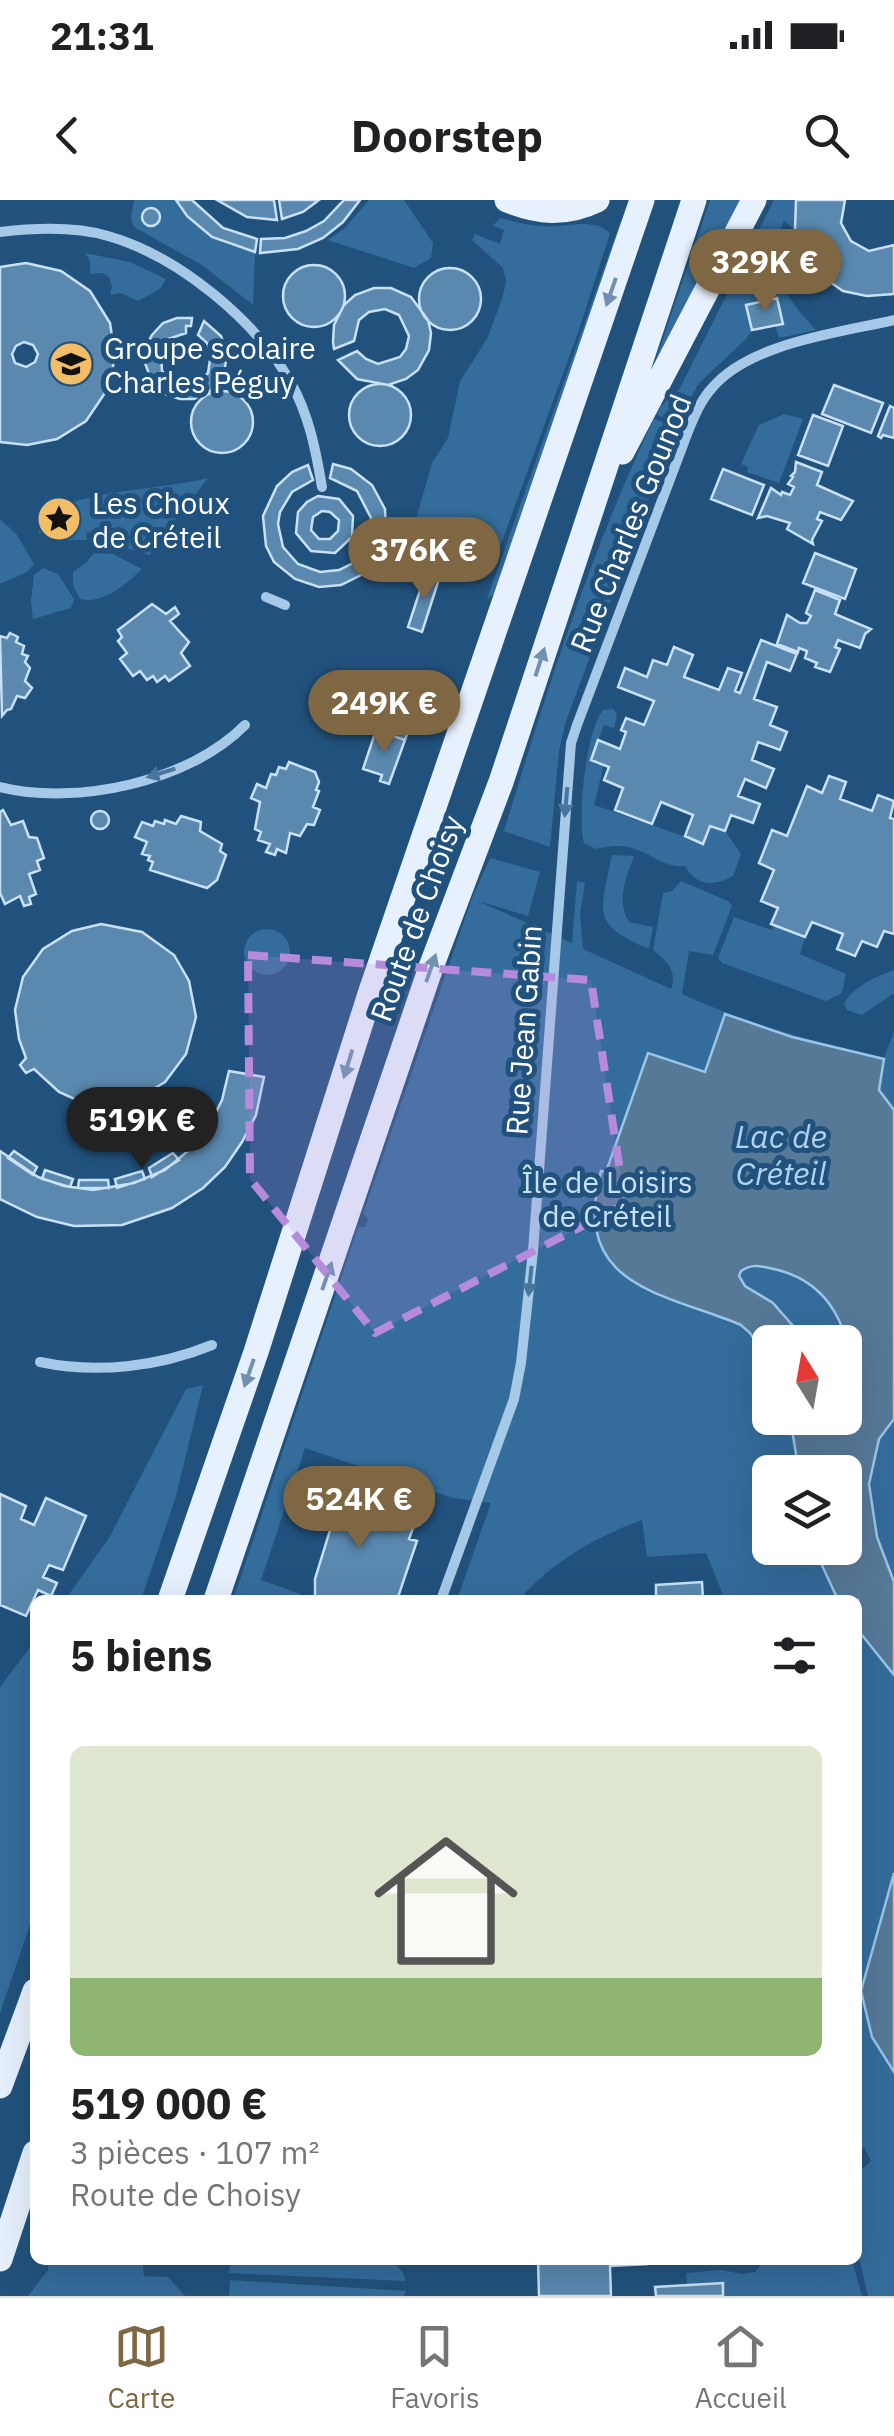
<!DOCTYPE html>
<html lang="fr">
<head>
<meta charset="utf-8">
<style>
  :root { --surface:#fff; --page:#f2f2f2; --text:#202124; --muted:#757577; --line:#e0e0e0; --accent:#7e6742 }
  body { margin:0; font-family:"IBM Plex Sans",sans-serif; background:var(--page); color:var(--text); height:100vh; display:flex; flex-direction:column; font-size:38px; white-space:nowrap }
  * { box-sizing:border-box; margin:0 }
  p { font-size:32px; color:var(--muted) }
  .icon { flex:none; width:55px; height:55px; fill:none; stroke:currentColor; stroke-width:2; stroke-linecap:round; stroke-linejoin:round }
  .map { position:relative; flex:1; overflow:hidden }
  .sheet { position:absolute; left:30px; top:1395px; width:832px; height:670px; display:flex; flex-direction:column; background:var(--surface); border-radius:15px; box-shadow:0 10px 40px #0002 }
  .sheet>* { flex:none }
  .needle { width:65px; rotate:349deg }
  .tools { position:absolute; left:752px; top:1125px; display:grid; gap:20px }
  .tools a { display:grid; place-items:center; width:110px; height:110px; border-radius:15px; background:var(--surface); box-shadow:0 10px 40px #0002; font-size:50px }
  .price { position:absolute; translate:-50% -85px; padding:0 22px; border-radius:35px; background:var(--accent); color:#fff; font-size:32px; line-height:65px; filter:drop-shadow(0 2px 5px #0008) }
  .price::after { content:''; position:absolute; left:50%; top:60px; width:30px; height:22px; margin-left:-15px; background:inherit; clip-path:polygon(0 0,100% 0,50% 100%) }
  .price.selected { background:#222; color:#fff }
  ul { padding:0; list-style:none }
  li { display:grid; align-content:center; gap:20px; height:530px; padding:0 40px }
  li+li { border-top:2px solid var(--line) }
  li span { display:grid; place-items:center; height:310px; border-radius:15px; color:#555 }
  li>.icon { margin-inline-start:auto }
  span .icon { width:180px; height:180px; fill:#fffc; stroke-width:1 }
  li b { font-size:42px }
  h2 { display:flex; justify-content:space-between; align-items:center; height:120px; padding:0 40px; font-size:42px }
  .status { display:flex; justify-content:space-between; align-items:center; height:70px; padding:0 50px; background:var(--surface); direction:ltr }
  .status svg { height:28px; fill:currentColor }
  header { display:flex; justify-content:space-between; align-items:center; height:130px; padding:0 40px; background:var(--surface); font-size:45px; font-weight:700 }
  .menu { display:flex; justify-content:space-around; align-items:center; height:140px; border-top:2px solid var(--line); background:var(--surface); font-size:28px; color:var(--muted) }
  .menu a { display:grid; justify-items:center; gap:5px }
  .menu .selected { color:var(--accent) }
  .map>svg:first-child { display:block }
  .green { fill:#346c9b; fill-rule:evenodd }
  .water { fill:#567998; stroke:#99c5e7; stroke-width:2.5 }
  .building { fill:#5a88ae; stroke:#c8e1f5; stroke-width:2.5; fill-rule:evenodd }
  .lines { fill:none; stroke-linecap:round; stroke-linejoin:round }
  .minor { stroke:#a5c9e6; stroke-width:10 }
  .primary { stroke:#e6f1fd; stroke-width:25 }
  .oneway { fill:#7092b0 }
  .oneway2 { fill:#49769c }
  .marked { fill:#b68bdc; fill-opacity:0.2; stroke:#b68bdc; stroke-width:8; stroke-dasharray:20 12; stroke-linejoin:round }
  .labels { text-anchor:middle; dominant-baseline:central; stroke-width:10; stroke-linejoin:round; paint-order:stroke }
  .poi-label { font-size:30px; fill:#fff; stroke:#21527d; text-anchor:start }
  .street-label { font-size:30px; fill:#fff; stroke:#21527d }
  .park-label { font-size:30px; fill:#c8e1f5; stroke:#21527d }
  .water-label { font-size:32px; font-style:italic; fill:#b0d2ee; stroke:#21527d }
</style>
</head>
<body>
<div class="status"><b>21:31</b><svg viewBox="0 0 49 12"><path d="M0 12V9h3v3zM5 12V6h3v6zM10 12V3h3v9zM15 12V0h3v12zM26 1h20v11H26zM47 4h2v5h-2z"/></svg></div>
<header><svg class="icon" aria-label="back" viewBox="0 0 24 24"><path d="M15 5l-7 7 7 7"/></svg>Doorstep<svg class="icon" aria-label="search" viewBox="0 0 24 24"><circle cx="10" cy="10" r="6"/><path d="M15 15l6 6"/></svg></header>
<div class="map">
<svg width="894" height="2096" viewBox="0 0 894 2096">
  <rect width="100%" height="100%" fill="#21527d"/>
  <path class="green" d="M134,0H176C196,28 221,46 255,52L253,105L202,65L134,27L131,18Z
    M369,0H404L433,43L431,58L414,68L328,40L345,28Z
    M710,0H743L645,192Z
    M774,0H796L795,30L784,21C764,70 784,95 816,130L779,138L775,125L783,123L777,98L746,105L752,130L746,139L699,183L677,222L657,215L661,206L680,188Z
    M500,18C513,21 526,25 540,26C563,29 592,16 610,33L580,127L493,366L486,364L484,369L412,333L432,263L448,238L460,181L487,139L503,96L506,81L503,68L472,40L475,34L500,44L504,30L493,26Z
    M621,20L626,22L500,390L487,399Z
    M85,53L130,62L166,79L160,89L138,101L121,93L110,95L112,87L109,77L103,73L90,74V61Z
    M784,214L803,219L779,283L747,272L748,267L741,264L759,225Z
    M654,219L676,226L566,521L559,551L550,647L504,631C547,490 590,352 654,219Z
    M208,278L149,355L96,339L94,332L86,333L87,340H58L38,332L43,325L38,321C74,288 160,291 208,278Z
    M0,319L17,335L34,364L27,372L0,384Z
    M94,353L113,354L142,369C127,384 102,405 80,399L73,385V372L86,363Z
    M43,368L58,374L74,399L71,408L33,419L31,401L34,375Z
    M613,509L617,514L614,528L604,525L591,559L604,565L594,605L703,643L710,626L725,631L741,654L733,676C714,687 696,686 685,666C653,669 644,636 596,649L584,643C577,617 586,531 603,510Z
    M612,655L634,656C626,678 616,701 629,722L653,727L649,749C589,723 601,712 612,655Z
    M490,658L540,672L528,716L478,701L572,743L577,681L585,683L580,714L583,749L671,789C678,772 666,760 653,750L663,693L672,691L681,681L728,701L732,706L713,755L689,751L682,794C748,824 814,842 884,858L894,832V2096H868L858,2053V1973L871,1961L864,1947L858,1954V1400H725L706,1353L647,1357L642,1320C594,1338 553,1361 519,1400H457L491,1303L453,1298L305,1248L261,1380L303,1395L305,1400H233L358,1027H365L368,1019L363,1014L472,698ZM770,1142H845V1218H770ZM770,1272H845V1348H770Z
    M734,717L772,730L775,725L805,737L800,754L846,774L842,793L826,801L722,763L718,758Z
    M244 752a23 23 0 1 1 46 0a23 23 0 1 1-46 0Z
    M894,770V793L862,815L847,810L844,803C854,786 876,777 894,770Z
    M203,1185L176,1296L141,1400H65L109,1338L186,1189Z
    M35,1441V1710L0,1813V1487Z
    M49,2060H142L144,2076L168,2077L185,2096H28L48,2070Z
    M231,2060H392L403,2073L406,2081L229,2073Z
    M765,2060H852L862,2096H723V2084L687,2086L686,2073L721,2070L742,2074L755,2072Z
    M230,2080L406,2091L404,2096H229Z"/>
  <path class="water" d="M725,814L792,837L884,859L879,890L894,910V1219L879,1239L869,1284L877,1337L894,1382V1475L858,1430V1400H838L814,1348H845V1272H799L790,1218H845V1192L851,1185C852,1132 832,1084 778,1070C763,1067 754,1062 741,1071L739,1076L745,1086L773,1103L807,1142H770V1162L750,1133L741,1125C662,1092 570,1087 601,971L606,972L648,853L705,872Z
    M894,1673V1872L872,1837L861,1791Z"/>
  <path class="building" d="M176,0H192L223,28L257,39L255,52L212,37L187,16Z
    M217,0H274L277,20L247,17Z
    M279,0H319L303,12L282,19Z
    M344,0H360L343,22L323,38L298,49L260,53L261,39L285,38L306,31L324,21Z
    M845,0L841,23L851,41L869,51L894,45V94L867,96L843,91L820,75L804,54L795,30L796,0Z
    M142 17a9 9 0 1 1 18 0a9 9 0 1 1-18 0Z
    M26,63L61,71L90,91L110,123L115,156L109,187L86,221L57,239L27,245L0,242V67ZM24,142L33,145L38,154L35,162L26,167L15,163L12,154L16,146Z
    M283 96a31 31 0 1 1 62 0a31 31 0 1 1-62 0Z
    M419 99a31 31 0 1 1 62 0a31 31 0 1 1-62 0Z
    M374,88H391L411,97L428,120L431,133L429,150L418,170L406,179L388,185L357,179L338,160L357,151L366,159L378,164L400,157L406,149L409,136L399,115L385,109L369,112L359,120L354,141L334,149L333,142L334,125L344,105L355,95Z
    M777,98L783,124L752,130L746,105Z
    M177,118H192L191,126H186V133L168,139L161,151L162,171L173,181L187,185L196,183L208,173L211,153L207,143L198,135L204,121L221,136L227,153L224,175L217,187L194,199H180L164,194L152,182L145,163V148L152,135L163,123Z
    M349 215a31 31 0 1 1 62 0a31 31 0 1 1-62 0Z
    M834,185L883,203L871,233L822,214Z
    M191 222a31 31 0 1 1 62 0a31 31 0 1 1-62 0Z
    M890,206L894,208V238L883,235L881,238L878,236Z
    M813,215L843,226L828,266L798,255Z
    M796,262L822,272L817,285L853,301L841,320L820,312L817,319L822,321L812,340L813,344L787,329L790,323L767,316L758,318L771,288L781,295L782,292L790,295L794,287L788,284L793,277L791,276L795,272Z
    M333,264L351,269L372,285L385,309L386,331L379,356L365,373L341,385L319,387L295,379L274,362L266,346L263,316L277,286L292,272L308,265L313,280L292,292L280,312L278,324L283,347L298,364L320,372L339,370L353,363L367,345L371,318L357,291L330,278Z
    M723,269L764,285L752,315L711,299Z
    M318,296L339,299L353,316L352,337L335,353L311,351L296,333L298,312L307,302ZM322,311L330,312L339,320L338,331L330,339H319L311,330L313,317Z
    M815,353L856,369L845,399L803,383Z
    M426,372L440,376L422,432L408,427Z
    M815,390L840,400L835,414L871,429L865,434L860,448L838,440L835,447L840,449L830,472L815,467L817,463L805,458L807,451L799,448L798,452L777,444L787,415L800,423H807L811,416L806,413Z
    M152,404L166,414L175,407L179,414L170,421L189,442L181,453L190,466L169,481L165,476L157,482L153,476L147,480L140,471L133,476L120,459L127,453L118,441L122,437L118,430Z
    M10,433L18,437L16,442L24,446L22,454L28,456L25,462L30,468L25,481L32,488L25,498L17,496L11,509L7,510L2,516L0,436L7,438Z
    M761,440L797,454L790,471L767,462L754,499L777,507L770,525L787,532L780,550L758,542L752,560L774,569L766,588L745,579L738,596L760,604L753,623L731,615L725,631L710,626L703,644L685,636L693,615L661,602L652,624L615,610L623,588L604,580L609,567L591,560L598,540L620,549L626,532L621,530L626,518L644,525L654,501L618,487L625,468L647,477L653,460L667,465L674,447L693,455L684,477L719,490L728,468L742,473L735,491L740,493Z
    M383,489L431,506L424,526L411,522L405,540L370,528Z
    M376,530L405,540L389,584L380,581L382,575L363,569Z
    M289,562L315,572L319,582L316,590L319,591L313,607L320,610L314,625L307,624L300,636L290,633L286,653L277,649L275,655L266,652L270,644L258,640L261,632L255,629L260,602L251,598L257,584L266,588L271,574L276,575L279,567L286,569Z
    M829,576L846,582L840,599L872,611L878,595L894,601L890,618L894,619V734L884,731L877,747L862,741L855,756L837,749L843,734L812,722L805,737L771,724L778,708L761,701L774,670L759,663L772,630L787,636L807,586L822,593Z
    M3,610L11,625L23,621L29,637L37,638L44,658L37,661L40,670L29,674L36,694L29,697L31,704L24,706L20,696L5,704L0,693V612Z
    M91 620a9 9 0 1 1 18 0a9 9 0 1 1-18 0Z
    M181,616L201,622L200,631L222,644L220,651L226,655L217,680L207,688L150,670L153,662L148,660L150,656L142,654L147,642L135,637L142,622L153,626L155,621L164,624L165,620L176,624Z
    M101,724L142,732L174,755L189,781L196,817L186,854L165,882L138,898L102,905L79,901L59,892L34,869L26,873L20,865L26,858L19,839L15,810L23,777L43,749L72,731Z
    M229,871L264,877L256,915L242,942L225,967L203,988L172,1008L122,1025L74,1026L37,1017L0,999V951L38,977L64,986L93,990L134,983L165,970L194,946L209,926L222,900Z
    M14,951L37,967L33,975L8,958Z
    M173,953L179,960L152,977L149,968Z
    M45,970L73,979L70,987L42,979Z
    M142,971L145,979L117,988L115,979Z
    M79,980H108L109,988H78Z
    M305,1288L331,1297L330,1302L355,1310L356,1306L414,1325L409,1339L417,1341L397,1400H315V1379L331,1327L296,1315Z
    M0,1294L26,1306L21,1319L34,1325L46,1298L86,1316L63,1370L49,1365L43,1377L57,1383L51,1396L38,1390L26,1416L0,1405Z
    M702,1382L703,1400H656V1385Z
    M538,2060H647V2064L610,2066L611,2096H539Z
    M723,2083V2096H656L655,2087Z"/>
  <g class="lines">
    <path class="minor" d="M0,32C34,28 74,26 108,36C178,56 256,120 291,183C309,215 316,251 322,287
      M266,397L285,405
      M0,587C76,606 189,582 245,525
      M40,1162C97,1174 158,1167 212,1145
      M441,1400L514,1199L521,1163L533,1051L571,543L577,525L689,229C695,215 701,200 712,188C750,143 838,133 894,120"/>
    <path class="primary" d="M507,0C538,13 566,15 597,0
      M622,252L754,0
      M170,1400L256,1152L371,791L642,0
      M216,1400L431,767L501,582L694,0
      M0,1886L35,1791
      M0,2059L35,1953"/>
  </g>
  <defs><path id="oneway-solid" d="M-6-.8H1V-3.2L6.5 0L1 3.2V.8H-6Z" transform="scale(2.5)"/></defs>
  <g class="oneway">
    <use href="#oneway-solid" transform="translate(611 92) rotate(109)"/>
    <use href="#oneway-solid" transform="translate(540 462) rotate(-72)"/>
    <use href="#oneway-solid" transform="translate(431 768) rotate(-71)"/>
    <use href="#oneway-solid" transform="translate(348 864) rotate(107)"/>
    <use href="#oneway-solid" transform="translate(327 1076) rotate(-71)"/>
    <use href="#oneway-solid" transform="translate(249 1173) rotate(109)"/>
  </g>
  <g class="oneway2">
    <use href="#oneway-solid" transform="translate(161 573) rotate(163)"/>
    <use href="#oneway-solid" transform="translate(566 602) rotate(95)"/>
    <use href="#oneway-solid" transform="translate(530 1081) rotate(96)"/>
  </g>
  <path class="marked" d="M248,755L591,780L625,1004L375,1133L250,979Z"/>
  <defs>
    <symbol id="school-disc" viewBox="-11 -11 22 22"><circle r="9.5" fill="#f2bd67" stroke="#21527d"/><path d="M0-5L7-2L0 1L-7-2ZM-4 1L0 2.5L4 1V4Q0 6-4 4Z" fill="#111"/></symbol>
    <symbol id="sight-disc" viewBox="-11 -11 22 22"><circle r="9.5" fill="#f2bd67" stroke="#21527d"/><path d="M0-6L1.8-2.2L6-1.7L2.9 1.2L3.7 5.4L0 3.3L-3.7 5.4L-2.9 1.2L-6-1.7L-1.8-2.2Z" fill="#111"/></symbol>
  </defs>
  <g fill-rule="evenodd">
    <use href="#school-disc" x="46" y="139" width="50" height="50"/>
    <use href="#sight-disc" x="34" y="294" width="50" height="50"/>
  </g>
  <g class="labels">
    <g class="poi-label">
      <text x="104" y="147">Groupe scolaire<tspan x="104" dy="34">Charles Péguy</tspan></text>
      <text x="92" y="302">Les Choux<tspan x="92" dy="34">de Créteil</tspan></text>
    </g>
    <g class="street-label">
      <text transform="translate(630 323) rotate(-68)">Rue Charles Gounod</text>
      <text transform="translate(416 718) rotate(-70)">Route de Choisy</text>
      <text transform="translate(523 830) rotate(-86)">Rue Jean Gabin</text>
    </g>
    <g class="park-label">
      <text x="607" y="981">Île de Loisirs<tspan x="607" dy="34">de Créteil</tspan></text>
    </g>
    <g class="water-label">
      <text x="781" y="936">Lac de<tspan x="781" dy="37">Créteil</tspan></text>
    </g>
  </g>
</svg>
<div class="tools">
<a><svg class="needle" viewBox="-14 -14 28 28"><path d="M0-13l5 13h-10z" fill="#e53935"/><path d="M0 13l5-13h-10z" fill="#757577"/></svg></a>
<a><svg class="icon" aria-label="layers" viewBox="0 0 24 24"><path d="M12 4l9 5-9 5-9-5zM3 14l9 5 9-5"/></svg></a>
</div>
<b class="price" style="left:765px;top:114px">329K €</b>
<b class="price" style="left:424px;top:402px">376K €</b>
<b class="price" style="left:384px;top:555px">249K €</b>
<b class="price selected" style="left:142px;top:972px">519K €</b>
<b class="price" style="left:359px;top:1351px">524K €</b>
<section class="sheet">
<h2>5 biens<svg class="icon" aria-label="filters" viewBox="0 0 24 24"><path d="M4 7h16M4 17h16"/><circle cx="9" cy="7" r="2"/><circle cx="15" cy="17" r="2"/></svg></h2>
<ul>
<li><span style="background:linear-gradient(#dfe7d0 75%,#8fb573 0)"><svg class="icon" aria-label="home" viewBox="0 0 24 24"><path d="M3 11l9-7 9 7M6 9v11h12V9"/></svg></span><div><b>519 000 €</b><p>3 pièces · 107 m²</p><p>Route de Choisy</p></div></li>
</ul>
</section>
</div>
<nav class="menu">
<a class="selected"><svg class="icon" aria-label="map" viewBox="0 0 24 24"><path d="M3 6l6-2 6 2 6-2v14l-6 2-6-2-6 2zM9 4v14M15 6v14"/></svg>Carte</a>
<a><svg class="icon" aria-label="saved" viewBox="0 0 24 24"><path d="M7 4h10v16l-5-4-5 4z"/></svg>Favoris</a>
<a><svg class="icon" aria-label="home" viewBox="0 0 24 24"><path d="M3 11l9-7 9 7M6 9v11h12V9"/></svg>Accueil</a>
</nav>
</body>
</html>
